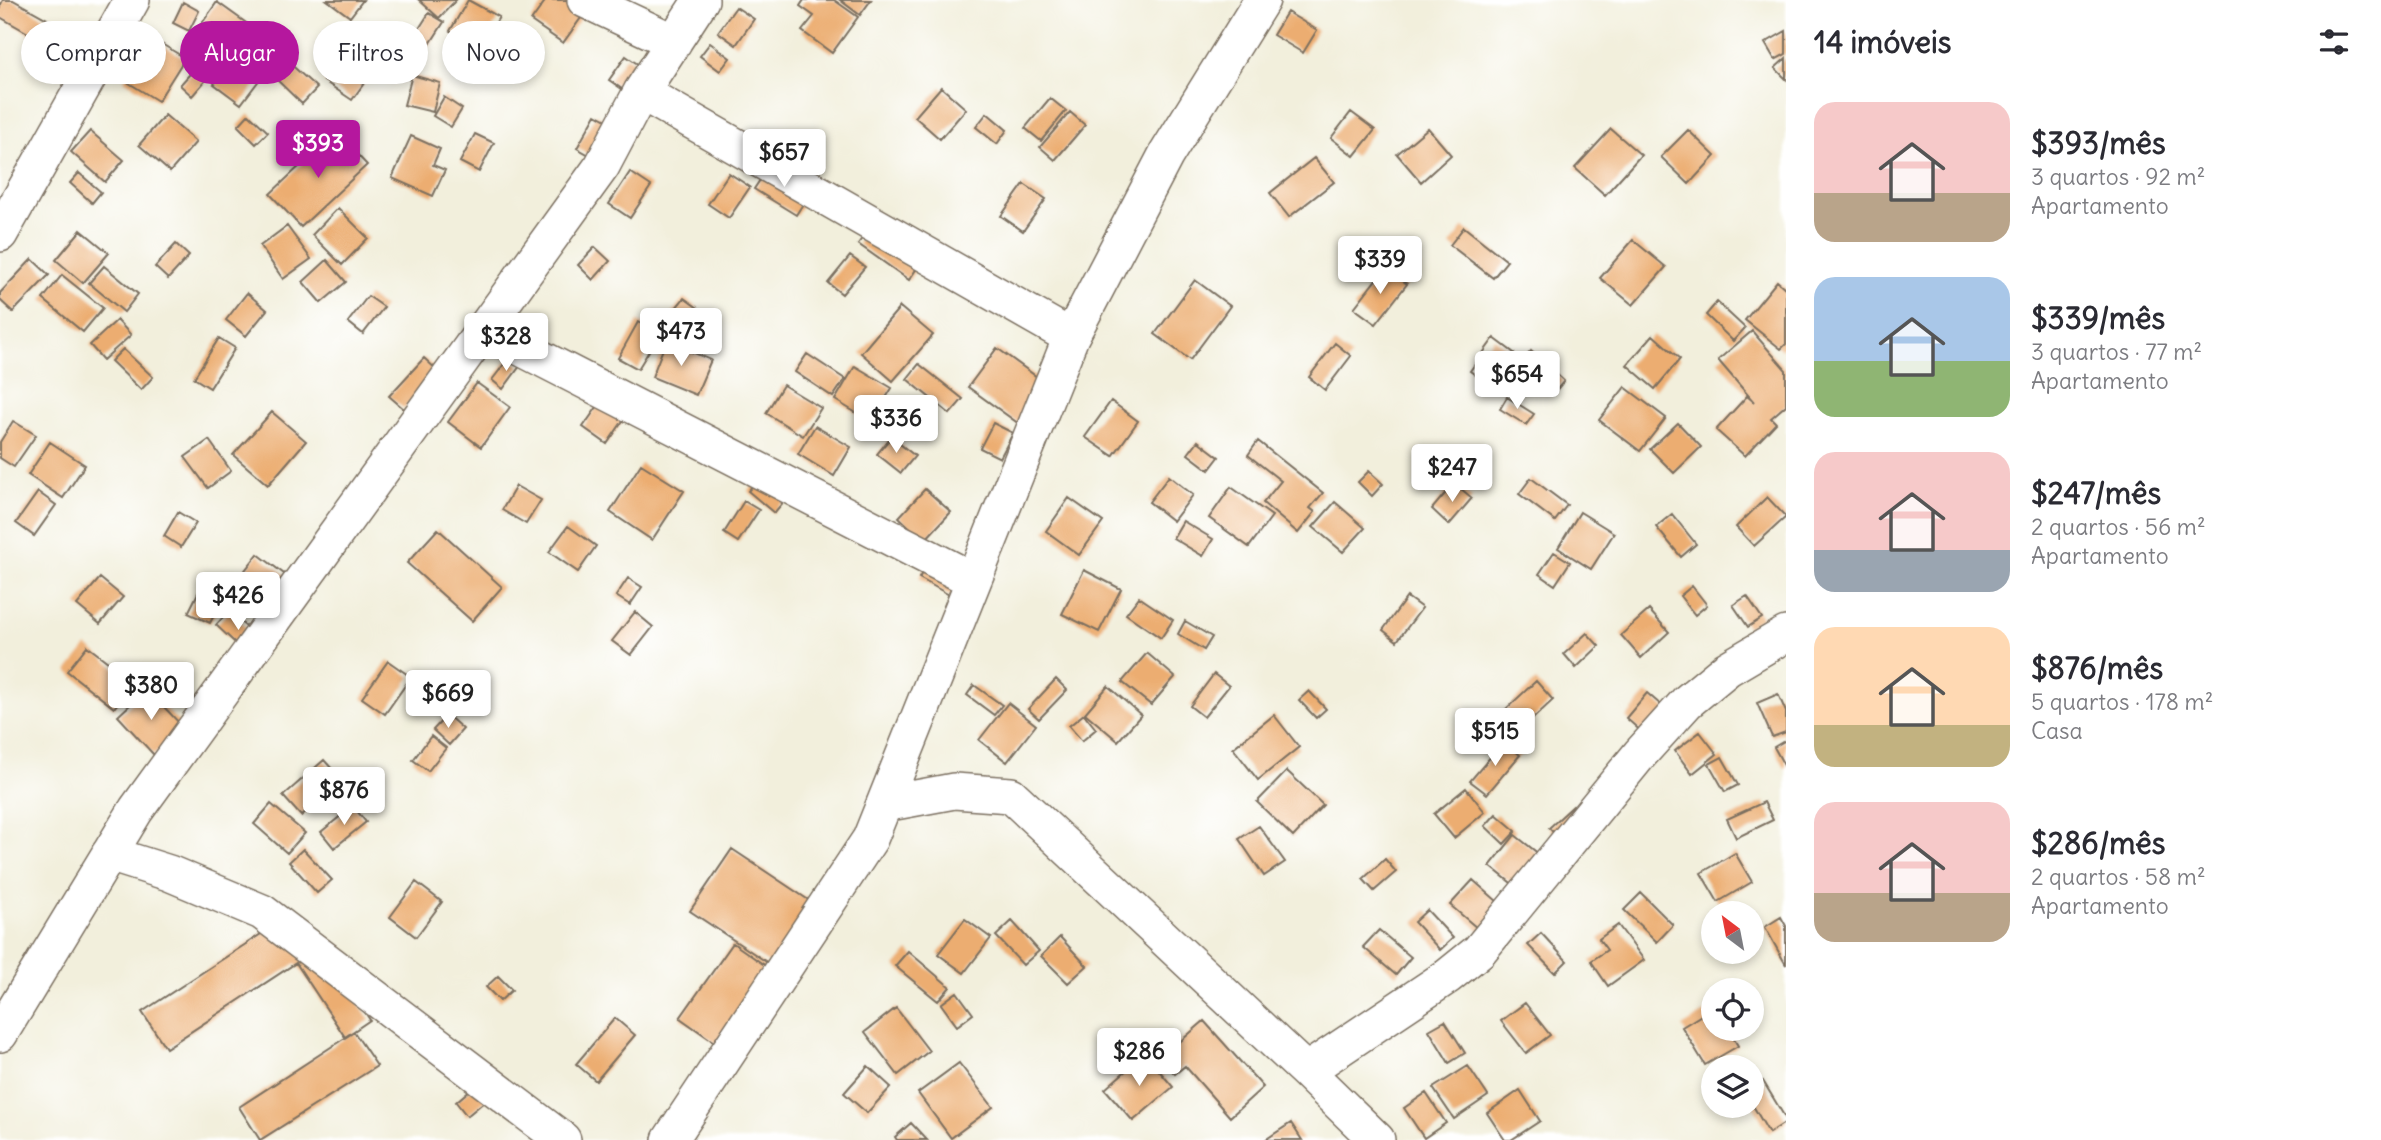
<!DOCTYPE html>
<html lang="pt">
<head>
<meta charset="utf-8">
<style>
  :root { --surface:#fff; --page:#f2f2f3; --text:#2b2b33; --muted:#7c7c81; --accent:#b5179e }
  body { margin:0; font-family:Delius,sans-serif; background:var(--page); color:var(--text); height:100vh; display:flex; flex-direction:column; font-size:26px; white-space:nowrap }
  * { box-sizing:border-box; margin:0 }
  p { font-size:23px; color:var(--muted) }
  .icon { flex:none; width:38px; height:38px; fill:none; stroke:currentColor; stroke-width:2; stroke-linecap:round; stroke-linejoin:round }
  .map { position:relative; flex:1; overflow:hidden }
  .panel { display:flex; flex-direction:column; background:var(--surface); width:595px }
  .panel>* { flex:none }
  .top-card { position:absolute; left:21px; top:21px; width:665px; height:63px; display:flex; gap:14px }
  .needle { width:46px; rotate:328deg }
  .buttons { position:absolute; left:1701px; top:901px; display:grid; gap:14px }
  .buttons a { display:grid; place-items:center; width:63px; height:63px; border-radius:50%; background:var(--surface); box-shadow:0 4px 10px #0003; font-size:35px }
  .price { position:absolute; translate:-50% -60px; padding:0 16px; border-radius:7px; background:#fff; color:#222; font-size:23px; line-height:46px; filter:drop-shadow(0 2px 4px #0008) }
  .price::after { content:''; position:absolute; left:50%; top:42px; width:21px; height:16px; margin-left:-10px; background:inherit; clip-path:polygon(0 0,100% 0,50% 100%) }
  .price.on { background:var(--accent); color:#fff }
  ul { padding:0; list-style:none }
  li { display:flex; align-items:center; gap:21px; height:175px; padding:0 28px }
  li span { display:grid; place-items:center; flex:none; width:196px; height:140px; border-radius:21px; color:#555 }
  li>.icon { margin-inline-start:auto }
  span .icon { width:84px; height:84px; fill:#fffc; stroke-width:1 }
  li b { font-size:30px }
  h2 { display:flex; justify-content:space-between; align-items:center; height:84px; padding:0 28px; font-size:30px }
  .tag { padding:0 24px; border-radius:32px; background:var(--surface); box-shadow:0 4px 10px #0003; font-size:24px; line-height:63px }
  .tag.on { background:var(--accent); color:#fff }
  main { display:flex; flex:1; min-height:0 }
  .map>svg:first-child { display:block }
  .building { fill:#ecad71 }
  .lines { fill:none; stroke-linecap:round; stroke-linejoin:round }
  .minor-casing { stroke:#7b6f60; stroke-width:38 }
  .minor { stroke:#fff; stroke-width:35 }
</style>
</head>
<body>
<main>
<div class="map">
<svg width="1786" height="1140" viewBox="0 0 1786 1140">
  <rect width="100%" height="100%" fill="#fff"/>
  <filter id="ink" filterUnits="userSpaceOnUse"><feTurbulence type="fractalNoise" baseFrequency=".0143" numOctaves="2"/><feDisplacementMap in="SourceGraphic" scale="14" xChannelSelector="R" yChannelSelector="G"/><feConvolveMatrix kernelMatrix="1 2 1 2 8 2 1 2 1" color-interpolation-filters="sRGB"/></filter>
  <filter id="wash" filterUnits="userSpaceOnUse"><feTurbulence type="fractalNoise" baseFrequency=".00686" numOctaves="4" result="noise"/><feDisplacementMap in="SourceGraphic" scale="28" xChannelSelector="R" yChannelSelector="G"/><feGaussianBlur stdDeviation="1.57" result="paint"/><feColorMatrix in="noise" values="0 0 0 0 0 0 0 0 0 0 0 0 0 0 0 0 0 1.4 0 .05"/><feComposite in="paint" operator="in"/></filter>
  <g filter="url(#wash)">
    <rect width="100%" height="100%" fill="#f2efdc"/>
    <g id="blocks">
      <path class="building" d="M3,0H13L47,19L37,38L0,17V6Z
        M327,0H363L350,17Z
        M419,0H456L439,18Z
        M468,0L499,17L481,49L450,31Z
        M546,0H576L588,8L563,43L531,21Z
        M804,0H834L858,17L832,53L802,31L814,16L800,6Z
        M840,0H871L860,15Z
        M183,2L199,11L189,31L173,23Z
        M217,2L249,25L230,51L198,29Z
        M736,7L754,19L736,45L718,32Z
        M1287,12L1317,30L1303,53L1273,35Z
        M429,13L444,22L423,55L408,46Z
        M1786,31V54L1775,60L1765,43Z
        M150,37L185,58L158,101L124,80Z
        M710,43L730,58L720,71L700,56Z
        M347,48L375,68L352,100L324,81Z
        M207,55L219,65L192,96L180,85Z
        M626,56L655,76L638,100L609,80Z
        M1786,58V79L1775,68Z
        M232,59L260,79L241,104L214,84Z
        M286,60L317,88L302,104L272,75Z
        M412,75L440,83L433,112L404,105Z
        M941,87L966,109L940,139L915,117Z
        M444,97L462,109L451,127L433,116Z
        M1050,98L1066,111L1041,141L1025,128Z
        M1070,112L1085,125L1055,160L1040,147Z
        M1351,112L1375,130L1354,156L1331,138Z
        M987,113L1007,130L997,144L976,127Z
        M249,114L268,132L256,144L238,126Z
        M596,114L619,127L600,161L577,148Z
        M165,115L196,142L170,172L139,145Z
        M1428,128L1451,155L1421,182L1397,154Z
        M1611,129L1641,155L1605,195L1575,168Z
        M1688,130L1715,156L1689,184L1661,157Z
        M90,131L124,160L105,182L71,152Z
        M336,132L367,165L301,227L270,194Z
        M475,134L494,143L479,172L460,162Z
        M411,136L440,149L433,165L445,170L433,196L392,178Z
        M1314,158L1334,182L1289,217L1270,193Z
        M772,162L813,188L796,215L754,189Z
        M630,172L651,186L630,218L609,204Z
        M79,173L101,192L92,203L70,183Z
        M729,173L750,187L729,218L708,204Z
        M1024,184L1046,199L1023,231L1001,216Z
        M338,208L368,238L342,265L312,235Z
        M287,226L311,259L283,279L260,246Z
        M871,226L921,262L909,280L858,244Z
        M1464,227L1507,261L1493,278L1450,245Z
        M81,230L109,253L83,283L56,260Z
        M1633,240L1666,267L1633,305L1600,278Z
        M176,244L189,256L168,279L155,267Z
        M595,247L610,261L593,280L578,265Z
        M850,256L865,267L842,294L828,283Z
        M32,259L49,275L13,312L0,300V293Z
        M327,260L346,282L321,303L303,282Z
        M104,266L138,294L124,312L89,283Z
        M1385,268L1407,284L1376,324L1354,308Z
        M62,275L103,308L83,332L43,299Z
        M1195,280L1230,306L1190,360L1155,334Z
        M1777,281L1786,289V344L1781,349L1745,320Z
        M247,293L267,310L246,336L226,320Z
        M368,296L384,307L363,334L348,322Z
        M684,298L698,308L685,326L670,315Z
        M1717,302L1745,328L1733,341L1706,315Z
        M900,307L933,335L893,381L861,353Z
        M117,320L131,335L103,360L90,345Z
        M638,322L660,333L638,369L618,358Z
        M1752,331L1786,370V405L1771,418L1776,423L1745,456L1716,430L1747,396L1754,402L1718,360Z
        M1653,335L1680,359L1655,389L1627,365Z
        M219,338L235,348L210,388L194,378Z
        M1494,338L1514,353L1491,386L1470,371Z
        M666,341L711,360L696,395L652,377Z
        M1335,343L1351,356L1325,390L1309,377Z
        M997,348L1059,393L1030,432L968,387Z
        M123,349L153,377L141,390L111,361Z
        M1531,351L1564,381L1553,394L1520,364Z
        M807,354L845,379L833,397L795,372Z
        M424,358L438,371L404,409L389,396Z
        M509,358L520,366L503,389L492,380Z
        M919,364L963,399L950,414L907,379Z
        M855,366L892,388L871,422L835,400Z
        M477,383L510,407L481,447L448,422Z
        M783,385L821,408L803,436L766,413Z
        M1625,387L1666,418L1640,451L1599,420Z
        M609,390L633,406L607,444L583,427Z
        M1507,397L1534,414L1526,425L1500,409Z
        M1111,401L1138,421L1113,456L1085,437Z
        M272,412L306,441L268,485L233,455Z
        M13,421L36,435L14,467L0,458V442Z
        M993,423L1013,433L1000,458L980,448Z
        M1678,423L1701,447L1674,473L1650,449Z
        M815,426L851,447L834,476L798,454Z
        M891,437L915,456L901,473L877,454Z
        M209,440L231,471L208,488L185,457Z
        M1198,441L1219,457L1209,470L1188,454Z
        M1258,441L1323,493L1310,508L1315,512L1298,533L1263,503L1281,481L1248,455Z
        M50,442L85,465L63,498L28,475Z
        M641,464L684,491L652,540L610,512Z
        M766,471L791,493L774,513L748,491Z
        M1369,471L1383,484L1372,496L1358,482Z
        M1169,476L1193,495L1173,521L1149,502Z
        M1531,478L1567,505L1555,521L1519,494Z
        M1454,483L1472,498L1449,525L1432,509Z
        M516,486L541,500L526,524L502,510Z
        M1231,487L1272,516L1249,547L1209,518Z
        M925,489L951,512L924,541L899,517Z
        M38,492L56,505L34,536L16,523Z
        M1767,497L1786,517L1754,546L1736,527Z
        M1069,498L1103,522L1079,555L1046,531Z
        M744,501L759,510L738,542L724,533Z
        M1335,502L1365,528L1343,552L1313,527Z
        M178,512L196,523L181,547L164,536Z
        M1580,512L1614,533L1591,569L1558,548Z
        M1672,514L1696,544L1681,557L1656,527Z
        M1183,521L1213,539L1203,556L1173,538Z
        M568,526L596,546L578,572L549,552Z
        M438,529L502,587L472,621L407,563Z
        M1554,552L1570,562L1555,585L1539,574Z
        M258,554L301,587L277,617L234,584Z
        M931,558L971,581L960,601L919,578Z
        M1084,570L1121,589L1099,632L1062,614Z
        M206,577L228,588L210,623L188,613Z
        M100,578L123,597L100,624L77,605Z
        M628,578L642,587L630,605L616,596Z
        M1692,586L1707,605L1695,615L1680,596Z
        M1747,596L1762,618L1748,627L1733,605Z
        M1139,597L1173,620L1161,638L1126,614Z
        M1407,597L1422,608L1397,641L1383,630Z
        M1649,610L1669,632L1641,658L1621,635Z
        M229,611L259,639L246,653L216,625Z
        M635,612L653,627L631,655L612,641Z
        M1185,621L1212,637L1204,650L1178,634Z
        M1587,633L1599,646L1576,668L1564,654Z
        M87,646L134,682L114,708L67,671Z
        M1147,653L1175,677L1151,705L1122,682Z
        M388,661L411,677L385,714L362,698Z
        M1214,674L1229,686L1204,717L1190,706Z
        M1056,679L1067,690L1039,719L1028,709Z
        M1536,681L1553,700L1523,728L1506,709Z
        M974,685L1002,705L994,715L967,695Z
        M1108,686L1141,715L1118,741L1085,713Z
        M147,689L183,727L154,755L118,716Z
        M1309,691L1326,709L1316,718L1299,700Z
        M1647,693L1675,717L1653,742L1626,718Z
        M1778,694L1786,712V732L1772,737L1757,703Z
        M1008,703L1036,725L1007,762L979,740Z
        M1084,714L1096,729L1082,741L1069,726Z
        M447,715L463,729L449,745L433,730Z
        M1274,715L1299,747L1258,780L1233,748Z
        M1700,732L1717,754L1692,774L1675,751Z
        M431,736L446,748L428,771L413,760Z
        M1786,740V769L1774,747Z
        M1504,741L1520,755L1487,794L1470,781Z
        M1722,757L1738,785L1725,792L1709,764Z
        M324,760L342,780L301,816L283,796Z
        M1287,771L1323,805L1293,837L1257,802Z
        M1466,788L1485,812L1454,838L1434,814Z
        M1764,802L1773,820L1736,838L1727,819Z
        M271,804L305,833L287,853L254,824Z
        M353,806L366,822L334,848L321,832Z
        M1573,806L1586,820L1563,842L1549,828Z
        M1496,814L1516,831L1504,844L1485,826Z
        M1259,826L1285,862L1264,876L1239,839Z
        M1515,835L1540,855L1515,886L1490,866Z
        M303,849L332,880L317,893L289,862Z
        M732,849L822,909L780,971L690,911Z
        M1735,853L1752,882L1718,902L1701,873Z
        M1385,859L1396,872L1374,891L1363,879Z
        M1473,880L1506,909L1484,934L1450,905Z
        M416,882L442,902L416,937L390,917Z
        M1641,893L1673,925L1657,942L1624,910Z
        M1427,910L1453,938L1440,950L1414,922Z
        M1781,917L1786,926V965L1765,927Z
        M965,919L991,938L964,973L938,954Z
        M281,921L319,942L370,1020L345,1037L296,963L166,1048L142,1012Z
        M1012,921L1039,951L1023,965L996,936Z
        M1618,925L1644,960L1608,986L1591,961L1607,950L1599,939Z
        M1379,930L1411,957L1396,975L1363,947Z
        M1541,933L1567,961L1555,973L1528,945Z
        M1060,937L1087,966L1068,983L1041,956Z
        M733,943L780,976L727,1051L680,1018Z
        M908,951L950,987L938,1001L895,966Z
        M498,976L512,990L500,1001L486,987Z
        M957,992L973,1014L957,1026L941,1004Z
        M1525,1003L1550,1035L1526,1053L1501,1021Z
        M896,1008L929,1051L898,1075L865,1032Z
        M1713,1008V1029H1728L1738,1046L1705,1065L1682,1027Z
        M615,1018L635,1035L596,1081L576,1064Z
        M1204,1021L1263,1087L1230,1117L1185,1066L1175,1074L1161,1058Z
        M1445,1021L1465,1053L1449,1063L1429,1030Z
        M354,1032L377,1066L260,1140L239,1107Z
        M1145,1054L1173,1087L1133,1121L1105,1089Z
        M959,1063L993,1107L951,1138L918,1093Z
        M868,1066L891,1087L867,1113L844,1093Z
        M1468,1066L1488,1096L1454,1119L1433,1088Z
        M1763,1081L1786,1119V1122L1769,1133L1752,1104V1088Z
        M478,1083L490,1097L467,1116L456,1102Z
        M1520,1090L1540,1121L1511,1140H1505L1487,1113Z
        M1426,1093L1446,1123L1424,1138L1404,1108Z
        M911,1123L927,1140H897L895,1137Z
        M1291,1123L1302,1140H1265Z"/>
    </g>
  </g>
  <g filter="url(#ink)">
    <use href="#blocks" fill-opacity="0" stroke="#7b6f60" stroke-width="2"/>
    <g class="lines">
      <defs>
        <path id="minor" d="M585,0L674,42
          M641,92L1071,337
          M0,234L132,0
          M484,329L973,580
          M884,804L954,791L1011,795L1306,1071L1377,1140
          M109,854L169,873L262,912L563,1140
          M0,1034L136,810L602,166L641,92L701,0
          M1306,1071L1448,976L1479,951L1640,754L1687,702L1727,669L1786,634
          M670,1140L870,839L1071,337L1166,155L1262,0"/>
      </defs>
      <use href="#minor" class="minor-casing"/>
      <use href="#minor" class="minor"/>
    </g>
  </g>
</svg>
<div class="buttons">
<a><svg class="needle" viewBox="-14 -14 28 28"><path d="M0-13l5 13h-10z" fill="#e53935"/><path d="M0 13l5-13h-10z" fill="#7c7c81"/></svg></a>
<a><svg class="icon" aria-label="locate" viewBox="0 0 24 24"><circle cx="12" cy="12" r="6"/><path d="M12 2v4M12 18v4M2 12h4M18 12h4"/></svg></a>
<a><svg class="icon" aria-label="layers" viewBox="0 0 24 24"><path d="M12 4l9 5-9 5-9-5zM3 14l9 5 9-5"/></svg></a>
</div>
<b class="price on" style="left:318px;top:180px">$393</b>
<b class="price" style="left:784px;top:189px">$657</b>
<b class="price" style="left:1380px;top:296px">$339</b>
<b class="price" style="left:681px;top:368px">$473</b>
<b class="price" style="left:506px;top:373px">$328</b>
<b class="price" style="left:1517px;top:411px">$654</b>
<b class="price" style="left:896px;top:455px">$336</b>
<b class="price" style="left:1452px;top:504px">$247</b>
<b class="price" style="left:238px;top:632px">$426</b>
<b class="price" style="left:151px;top:722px">$380</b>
<b class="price" style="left:448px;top:730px">$669</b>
<b class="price" style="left:1495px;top:768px">$515</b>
<b class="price" style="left:344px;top:827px">$876</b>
<b class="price" style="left:1139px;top:1088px">$286</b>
<div class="top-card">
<a class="tag">Comprar</a>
<a class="tag on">Alugar</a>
<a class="tag">Filtros</a>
<a class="tag">Novo</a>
</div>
</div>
<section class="panel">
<h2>14 imóveis<svg class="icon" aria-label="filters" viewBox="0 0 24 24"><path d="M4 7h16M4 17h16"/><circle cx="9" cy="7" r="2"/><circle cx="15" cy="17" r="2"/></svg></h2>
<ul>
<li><span style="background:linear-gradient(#f6c9c9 65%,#b9a48a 0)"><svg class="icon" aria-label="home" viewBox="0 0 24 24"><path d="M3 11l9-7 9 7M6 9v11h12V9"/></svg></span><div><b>$393/mês</b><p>3 quartos · 92 m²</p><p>Apartamento</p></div></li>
<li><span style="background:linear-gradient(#a9c7e8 60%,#8fb573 0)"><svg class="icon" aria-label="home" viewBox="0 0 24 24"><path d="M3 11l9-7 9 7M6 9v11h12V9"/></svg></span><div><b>$339/mês</b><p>3 quartos · 77 m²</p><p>Apartamento</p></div></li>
<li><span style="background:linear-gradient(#f6c9c9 70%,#9aa5b1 0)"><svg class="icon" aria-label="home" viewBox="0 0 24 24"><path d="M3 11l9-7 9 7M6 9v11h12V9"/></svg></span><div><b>$247/mês</b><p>2 quartos · 56 m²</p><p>Apartamento</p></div></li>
<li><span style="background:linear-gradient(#ffd9b3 70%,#c2b280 0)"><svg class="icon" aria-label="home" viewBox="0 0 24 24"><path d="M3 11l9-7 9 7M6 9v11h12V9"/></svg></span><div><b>$876/mês</b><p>5 quartos · 178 m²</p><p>Casa</p></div></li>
<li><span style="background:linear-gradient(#f6c9c9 65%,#b9a48a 0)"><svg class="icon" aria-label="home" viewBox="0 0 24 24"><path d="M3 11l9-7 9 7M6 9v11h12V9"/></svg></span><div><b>$286/mês</b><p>2 quartos · 58 m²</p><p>Apartamento</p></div></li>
</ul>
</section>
</main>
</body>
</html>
